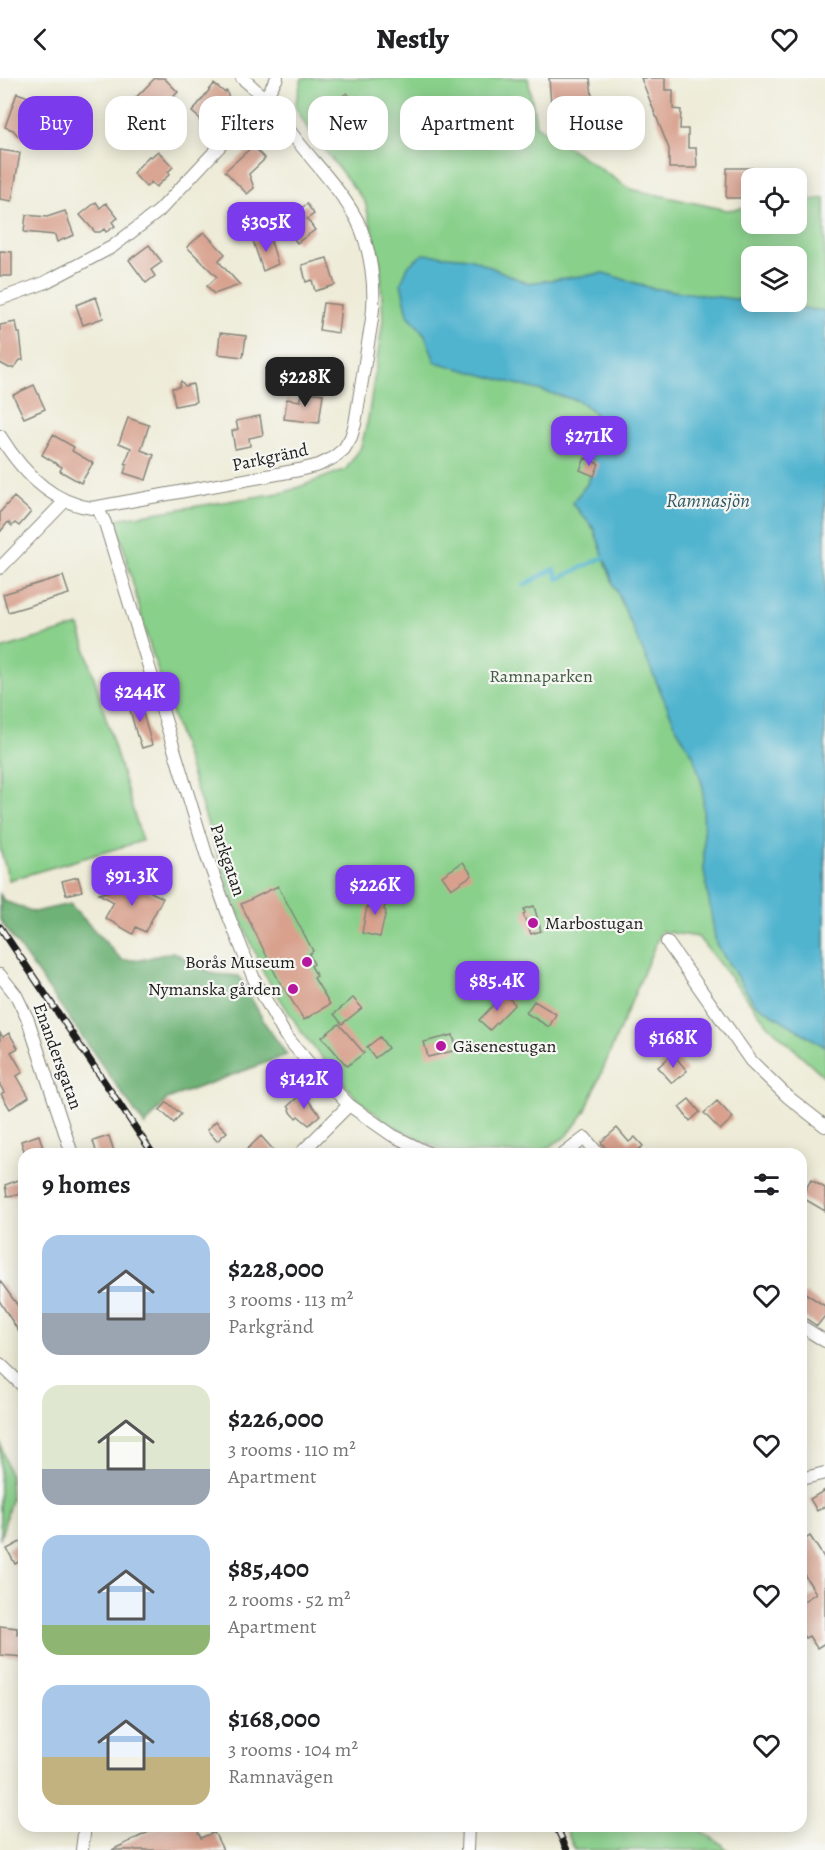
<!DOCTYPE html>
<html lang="en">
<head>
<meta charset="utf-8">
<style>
  :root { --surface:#fff; --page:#f2f2f2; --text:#202124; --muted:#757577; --accent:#7c3aed }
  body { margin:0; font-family:Alegreya,serif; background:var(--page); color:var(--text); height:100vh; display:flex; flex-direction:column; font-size:22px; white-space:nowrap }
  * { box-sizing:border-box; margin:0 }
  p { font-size:20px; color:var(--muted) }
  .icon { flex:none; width:33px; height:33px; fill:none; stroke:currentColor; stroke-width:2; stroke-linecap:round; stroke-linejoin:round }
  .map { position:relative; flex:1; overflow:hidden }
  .drawer { position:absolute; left:18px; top:1070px; width:789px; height:684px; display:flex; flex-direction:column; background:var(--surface); border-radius:18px; box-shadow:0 3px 15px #0003 }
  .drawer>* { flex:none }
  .banner { position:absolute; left:18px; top:18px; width:789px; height:54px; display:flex; gap:12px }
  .controls { position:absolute; left:741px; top:90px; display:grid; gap:12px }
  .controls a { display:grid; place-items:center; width:66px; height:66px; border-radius:12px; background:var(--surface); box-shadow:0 3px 15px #0003; font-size:30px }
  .price { position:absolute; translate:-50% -51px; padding:0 14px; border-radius:12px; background:var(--accent); color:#fff; font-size:20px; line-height:39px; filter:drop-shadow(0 2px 3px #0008) }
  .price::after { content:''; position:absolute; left:50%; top:36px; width:18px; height:14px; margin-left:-9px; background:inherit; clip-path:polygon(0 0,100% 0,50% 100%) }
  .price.on { background:#222; color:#fff }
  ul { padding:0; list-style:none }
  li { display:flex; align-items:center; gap:18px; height:150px; padding:0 24px }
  li span { display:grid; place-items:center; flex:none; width:168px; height:120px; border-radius:18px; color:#555 }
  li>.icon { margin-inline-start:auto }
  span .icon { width:72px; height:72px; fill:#fffc; stroke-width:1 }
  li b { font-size:26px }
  h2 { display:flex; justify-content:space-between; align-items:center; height:72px; padding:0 24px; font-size:26px }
  .pill { padding:0 21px; border-radius:18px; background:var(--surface); box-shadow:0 3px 15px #0003; font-size:21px; line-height:54px }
  .pill.on { background:var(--accent); color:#fff }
  header { display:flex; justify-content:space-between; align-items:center; height:78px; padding:0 24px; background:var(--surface); font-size:27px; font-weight:800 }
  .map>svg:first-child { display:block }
  .green { fill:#89d08b; stroke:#527654; stroke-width:1.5; fill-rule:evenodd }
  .forest { fill:#6eb277; stroke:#45674a; stroke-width:1.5 }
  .water { fill:#51b4cf; stroke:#366876; stroke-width:1.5 }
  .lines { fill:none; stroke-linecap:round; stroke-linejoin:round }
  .stream { stroke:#51b4cf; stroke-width:4.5 }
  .building { fill:#d8a08d }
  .minor-casing { stroke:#85847a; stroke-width:14 }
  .minor { stroke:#fff; stroke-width:12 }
  .rail-casing { stroke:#1c1c1c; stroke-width:7 }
  .rail { stroke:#f6f6f2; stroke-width:4.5; stroke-dasharray:14; stroke-linecap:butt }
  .poi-dot { fill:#b5179e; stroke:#f6f6f2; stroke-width:2 }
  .labels { text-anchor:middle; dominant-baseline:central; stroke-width:4.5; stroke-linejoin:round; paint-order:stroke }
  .street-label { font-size:18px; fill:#1c1c1c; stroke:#f6f6f2 }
  .park-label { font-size:18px; fill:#425b43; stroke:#f6f6f2 }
  .poi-label { font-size:18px; fill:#1c1c1c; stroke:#f6f6f2; text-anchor:start }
  .water-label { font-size:20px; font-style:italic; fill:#315964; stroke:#f6f6f2 }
</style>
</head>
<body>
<header><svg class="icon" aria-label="back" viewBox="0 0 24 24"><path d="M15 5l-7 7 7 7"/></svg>Nestly<svg class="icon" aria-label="heart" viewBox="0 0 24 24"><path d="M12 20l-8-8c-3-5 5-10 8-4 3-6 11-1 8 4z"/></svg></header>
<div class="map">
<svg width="825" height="1772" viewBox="0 0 825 1772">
  <rect width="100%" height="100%" fill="#f6f6f2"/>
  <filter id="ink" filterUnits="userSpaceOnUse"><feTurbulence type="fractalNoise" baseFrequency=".0167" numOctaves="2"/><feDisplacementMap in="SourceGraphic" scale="12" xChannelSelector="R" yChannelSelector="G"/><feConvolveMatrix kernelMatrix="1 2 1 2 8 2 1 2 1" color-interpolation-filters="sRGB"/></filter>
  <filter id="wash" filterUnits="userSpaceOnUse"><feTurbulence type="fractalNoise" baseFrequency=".008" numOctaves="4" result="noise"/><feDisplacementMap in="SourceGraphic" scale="24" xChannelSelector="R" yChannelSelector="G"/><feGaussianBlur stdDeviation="1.35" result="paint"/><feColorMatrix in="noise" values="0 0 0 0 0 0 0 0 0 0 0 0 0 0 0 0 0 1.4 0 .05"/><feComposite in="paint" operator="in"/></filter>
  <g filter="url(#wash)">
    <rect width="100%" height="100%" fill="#eeecd8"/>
    <path class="green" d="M302,0H528L536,47L630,111L727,132L751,129L752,146H796L797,124L825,120V999L768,947L698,859L661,853L585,1034L567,1058L539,1075H448L389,1046L357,1021L305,959L264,896L230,815L147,559L116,441L286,414L346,391L361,369L368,341L383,242L380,184L365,124L306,48L295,28ZM752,178H796V224H752Z
      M79,548L142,763L9,802L0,770V571Z
      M0,1364L10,1398L11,1422L0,1462Z
      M564,1748H693L723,1767L727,1772H575Z"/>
    <path class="forest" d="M0,816L4,823L34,834L70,826L122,882H140L173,874L214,896L239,898L266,947L287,977L167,1021L145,1048L0,842Z"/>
    <path class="water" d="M423,176L470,180L527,205L604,195L651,210L825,233V969L754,925L716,866L704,793L703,709L693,677L677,651L613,505L594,451L572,425L587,406L595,387L584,367L595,335L579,323L435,284L425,257L408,237L401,205L408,188Z"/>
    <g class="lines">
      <path class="stream" d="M524,507L554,491L558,501L604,479"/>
    </g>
    <g id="blocks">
      <path class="building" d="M155,0H164L178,14L146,47L136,37L126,48L117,39Z
        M549,0H590L594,35L552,39Z
        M641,0H665V12H673V31L681,32L680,51H688V70H696L697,90H669V71Z
        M214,6L224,14L227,13L228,18L235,24L228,33V38L223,39L212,51L204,44H200L199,40L192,34Z
        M17,15L37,22L34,30L36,31L23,63L13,52L5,49Z
        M347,15L353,22L358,18L362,23L364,21L374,33L372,35L374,38L356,51L351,45L330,59L324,52L344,36L335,24Z
        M253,68L265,81L249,96L254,110L247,116L225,93Z
        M0,72L20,75L12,123L0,121Z
        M158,73L173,89L168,94L170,96L156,109L151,104L146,109L133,95L149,78L151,79Z
        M727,90H752V120H726Z
        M96,124L100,130L106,125L118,140L112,144L115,148L106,154L104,151L100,154H95L80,137Z
        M307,126L314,136L307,141L315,152L297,165L287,151L290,150L284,142Z
        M65,133L74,157L57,164L55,157L24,154L26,137L47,139Z
        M204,154L225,176L219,182L220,185L240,207L214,216L207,208L217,199L187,169Z
        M269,157L278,186L263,193L253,163Z
        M149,167L162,184L151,192L155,198L146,205L129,182Z
        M0,173L12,174V198H0Z
        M327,180L335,207L315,213L312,202L306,204L302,187Z
        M96,219L103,240L83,247L76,227Z
        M323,225L341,227L338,255L319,252Z
        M16,244L18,255H20L23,282H20L14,290H9L0,285V247Z
        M220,255L246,258L243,279L218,276Z
        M181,303L185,308L193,306L196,324L175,328L172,310L179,309Z
        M34,307L45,331L24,340L13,317Z
        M301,313L323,316L319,345L284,341L287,321L300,323Z
        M260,338L263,357L249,360L250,368L235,371L232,353L238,351L236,343Z
        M128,340L149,347L141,372L154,377L146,402L124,395L127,386L125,385L131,370L119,365Z
        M53,357L74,369L72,373L93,385L81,405L60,393L62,389L42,377Z
        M585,380L599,386L594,398L580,392Z
        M14,419L31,434L19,448L15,445L12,448L8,444L0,454V434Z
        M63,498L69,516L8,534L3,516Z
        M139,621L152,667L142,670L138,658H137L128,624Z
        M463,784L472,797L451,811L442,798Z
        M78,799L82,813L66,817L62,803Z
        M135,806L163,820L145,854L136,849L133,856L105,840L114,824L99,816Z
        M278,808L313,873L309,876L314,886L311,888L317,898L314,900L330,926L304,942L278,901L241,826Z
        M373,815L387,818L384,832L386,833L380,859L362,855L367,828L370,829Z
        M534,828L541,853L531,856L523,836L525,835L524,831Z
        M504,916L515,926L490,952L479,942Z
        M353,920L362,930L342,946L334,936Z
        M534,923L556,936L549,949L526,935Z
        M339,946L364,975L347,988L322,959Z
        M0,955L3,959L9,955L18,970L11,974L23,994L17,998L29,1019L10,1031L1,1016L4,1014L0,1007Z
        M453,957L457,972L428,979L424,964Z
        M380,959L388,970L375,980L367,969Z
        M673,976L687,993L672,1005L658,989Z
        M302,1015L320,1037L309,1047L298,1038L296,1040L289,1032L290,1030L288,1028Z
        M689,1021L700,1034L690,1043L679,1029Z
        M717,1023L733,1040L720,1052L704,1035Z
        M167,1024L181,1036L174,1045L160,1032Z
        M216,1043L227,1054L217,1063L207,1052Z
        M617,1050L629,1064L635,1059L643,1068L637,1073L639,1076H610L601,1064Z
        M39,1057L45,1076H25L21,1063Z
        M109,1058L115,1076H97L93,1063Z
        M261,1058L277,1076H242Z
        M24,1100V1116L7,1118L5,1107Z
        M811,1102L825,1110V1133L801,1119Z
        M0,1203L24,1236V1262L0,1224Z
        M805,1215L825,1228V1238L817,1248L801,1237V1222Z
        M825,1412V1428L817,1433L810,1421Z
        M810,1458L825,1481V1565L817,1570L809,1558L805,1560L801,1554V1525L816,1515L801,1492V1464Z
        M24,1462V1481L15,1486L7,1471Z
        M0,1548L17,1550V1556H24V1579L0,1577Z
        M161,1748H195L201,1760L214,1754L223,1772H112Z"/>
    </g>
  </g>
  <g filter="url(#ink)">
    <use href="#blocks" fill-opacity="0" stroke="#85847a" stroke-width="1.5"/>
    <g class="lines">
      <defs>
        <path id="minor" d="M0,221L44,205L112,169L159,133L265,20L277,0
          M0,358C21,392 51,425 92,430L299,392L319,387L333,380L344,371L351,359L355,346L372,241C376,210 371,170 357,142C342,114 319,90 299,65C281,42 265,18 242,0
          M97,429L105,445L207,779L229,839L254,901L285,957L307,983L349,1027L392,1057L430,1076
          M0,490L65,423
          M667,864L751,983L788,1019L825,1048
          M0,897L16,917L28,942L72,1076
          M300,1076L349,1027
          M564,1076L585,1060L598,1076
          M801,1248L825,1263
          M0,1286L24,1309
          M801,1401L825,1395
          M82,1772L85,1748
          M467,1772L468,1748"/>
      </defs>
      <use href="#minor" class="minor-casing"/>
      <use href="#minor" class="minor"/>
      <defs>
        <path id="rail" d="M0,849L153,1076
          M556,1748L567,1772"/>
      </defs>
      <use href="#rail" class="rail-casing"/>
      <use href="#rail" class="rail"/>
    </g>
  </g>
  <g class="poi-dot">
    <circle cx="533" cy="845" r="6"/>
    <circle cx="307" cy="884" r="6"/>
    <circle cx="293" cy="911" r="6"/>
    <circle cx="441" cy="968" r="6"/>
  </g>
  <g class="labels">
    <g class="street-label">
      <text transform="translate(270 379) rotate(-12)">Parkgränd</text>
      <text transform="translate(228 782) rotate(71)">Parkgatan</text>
      <text transform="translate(58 978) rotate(70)">Enandersgatan</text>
    </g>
    <g class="park-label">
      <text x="541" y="598">Ramnaparken</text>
    </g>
    <g class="poi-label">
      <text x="545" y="845">Marbostugan</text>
      <text x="295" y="884" text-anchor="end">Borås Museum</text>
      <text x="281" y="911" text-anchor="end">Nymanska gården</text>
      <text x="453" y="968">Gäsenestugan</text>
    </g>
    <g class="water-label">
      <text x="708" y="422">Ramnasjön</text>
    </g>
  </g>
</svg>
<div class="controls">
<a><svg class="icon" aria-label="locate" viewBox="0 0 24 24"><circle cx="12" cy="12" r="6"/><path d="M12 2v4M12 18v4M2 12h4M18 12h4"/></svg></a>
<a><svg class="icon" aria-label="layers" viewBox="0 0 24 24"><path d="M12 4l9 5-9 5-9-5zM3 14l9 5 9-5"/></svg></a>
</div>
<b class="price" style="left:266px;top:175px">$305K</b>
<b class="price on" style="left:305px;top:330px">$228K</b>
<b class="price" style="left:589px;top:389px">$271K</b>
<b class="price" style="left:140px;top:645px">$244K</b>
<b class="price" style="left:132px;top:829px">$91.3K</b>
<b class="price" style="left:375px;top:838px">$226K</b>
<b class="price" style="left:497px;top:934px">$85.4K</b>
<b class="price" style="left:673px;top:991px">$168K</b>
<b class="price" style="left:304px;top:1032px">$142K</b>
<div class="banner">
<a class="pill on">Buy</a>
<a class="pill">Rent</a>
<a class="pill">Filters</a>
<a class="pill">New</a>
<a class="pill">Apartment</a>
<a class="pill">House</a>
</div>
<section class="drawer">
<h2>9 homes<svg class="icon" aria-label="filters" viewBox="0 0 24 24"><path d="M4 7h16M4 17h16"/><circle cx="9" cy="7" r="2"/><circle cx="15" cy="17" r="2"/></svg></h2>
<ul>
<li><span style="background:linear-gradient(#a9c7e8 65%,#9aa5b1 0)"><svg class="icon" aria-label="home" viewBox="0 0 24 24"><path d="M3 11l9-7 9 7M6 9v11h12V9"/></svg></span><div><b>$228,000</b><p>3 rooms · 113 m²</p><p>Parkgränd</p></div><svg class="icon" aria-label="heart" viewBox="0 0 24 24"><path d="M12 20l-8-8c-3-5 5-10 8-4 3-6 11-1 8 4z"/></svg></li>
<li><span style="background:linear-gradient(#dfe7d0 70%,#9aa5b1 0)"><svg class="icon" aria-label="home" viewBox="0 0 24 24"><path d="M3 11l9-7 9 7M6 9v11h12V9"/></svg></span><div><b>$226,000</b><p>3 rooms · 110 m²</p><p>Apartment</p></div><svg class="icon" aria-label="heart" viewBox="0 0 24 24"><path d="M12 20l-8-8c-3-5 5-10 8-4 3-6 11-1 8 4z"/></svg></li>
<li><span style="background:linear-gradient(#a9c7e8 75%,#8fb573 0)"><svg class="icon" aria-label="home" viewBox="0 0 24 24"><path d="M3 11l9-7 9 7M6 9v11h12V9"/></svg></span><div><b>$85,400</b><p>2 rooms · 52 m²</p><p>Apartment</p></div><svg class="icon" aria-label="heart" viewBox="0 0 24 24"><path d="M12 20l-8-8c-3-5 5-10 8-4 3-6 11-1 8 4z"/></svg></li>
<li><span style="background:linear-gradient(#a9c7e8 60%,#c2b280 0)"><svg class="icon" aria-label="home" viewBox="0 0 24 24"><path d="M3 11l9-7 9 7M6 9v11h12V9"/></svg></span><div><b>$168,000</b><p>3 rooms · 104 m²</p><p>Ramnavägen</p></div><svg class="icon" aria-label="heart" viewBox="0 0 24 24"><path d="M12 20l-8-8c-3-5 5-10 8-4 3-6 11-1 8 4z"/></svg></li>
</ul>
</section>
</div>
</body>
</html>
